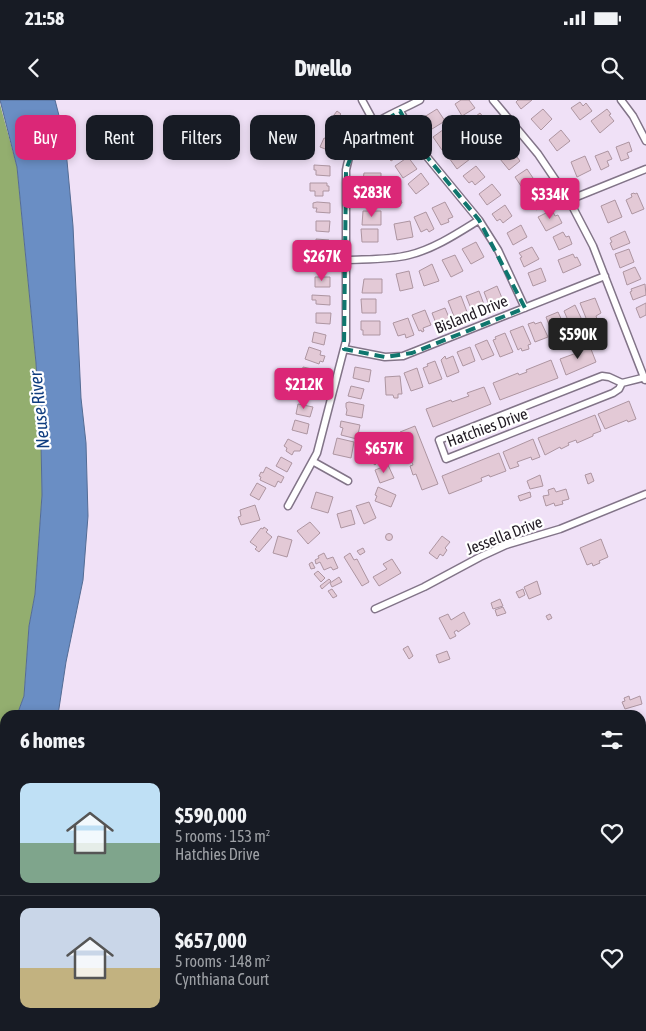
<!DOCTYPE html>
<html lang="en">
<head>
<meta charset="utf-8">
<style>
  :root { --surface:#171b24; --page:#20242c; --text:#f1f3f6; --muted:#9ea1a6; --line:#363941; --accent:#db2777 }
  body { margin:0; font-family:"Asap Condensed",sans-serif; background:var(--page); color:var(--text); height:100vh; display:flex; flex-direction:column; font-size:19px; white-space:nowrap }
  * { box-sizing:border-box; margin:0 }
  p { font-size:16px; color:var(--muted) }
  .icon { flex:none; width:28px; height:28px; fill:none; stroke:currentColor; stroke-width:2; stroke-linecap:round; stroke-linejoin:round }
  .map { position:relative; flex:1; overflow:hidden }
  .side { position:absolute; left:0px; top:610px; width:646px; height:321px; display:flex; flex-direction:column; background:var(--surface); border-radius:15px 15px 0 0; box-shadow:0 2px 8px #0003 }
  .side>* { flex:none }
  .banner { position:absolute; left:15px; top:15px; width:616px; height:45px; display:flex; gap:10px }
  .price { position:absolute; translate:-50% -42px; padding:0 11px; border-radius:5px; background:var(--accent); color:#fff; font-size:16px; line-height:32px; filter:drop-shadow(0 1px 2px #0008) }
  .price::after { content:''; position:absolute; left:50%; top:30px; width:15px; height:11px; margin-left:-8px; background:inherit; clip-path:polygon(0 0,100% 0,50% 100%) }
  .price.current { background:#222; color:#fff }
  ul { padding:0; list-style:none }
  li { display:flex; align-items:center; gap:15px; height:125px; padding:0 20px }
  li+li { border-top:1px solid var(--line) }
  li span { display:grid; place-items:center; flex:none; width:140px; height:100px; border-radius:10px; color:#555 }
  li>.icon { margin-inline-start:auto }
  span .icon { width:60px; height:60px; fill:#fffc; stroke-width:1 }
  li b { font-size:21px }
  h2 { display:flex; justify-content:space-between; align-items:center; height:60px; padding:0 20px; font-size:21px }
  .pill { padding:0 18px; border-radius:10px; background:var(--surface); box-shadow:0 2px 8px #0003; font-size:18px; line-height:45px }
  .pill.current { background:var(--accent); color:#fff }
  .status { display:flex; justify-content:space-between; align-items:center; height:35px; padding:0 25px; background:var(--surface); direction:ltr }
  .status svg { height:14px; fill:currentColor }
  header { display:flex; justify-content:space-between; align-items:center; height:65px; padding:0 20px; background:var(--surface); font-size:22px; font-weight:800 }
  .map>svg:first-child { display:block }
  .forest { fill:#93ae6f }
  .water { fill:#6a8ec4; stroke:#546c94 }
  .lines { fill:none; stroke-linecap:round; stroke-linejoin:round }
  .stream { stroke:#546c94; stroke-width:2.5 }
  .building { fill:#e3c9d6; stroke:#ad95a1 }
  .minor-casing { stroke:#827488; stroke-width:9 }
  .minor { stroke:#fff; stroke-width:6 }
  .marked { fill:none; stroke:#0f766e; stroke-width:4; stroke-dasharray:10 6; stroke-linejoin:round }
  .labels { text-anchor:middle; dominant-baseline:central; stroke-width:4.5; stroke-linejoin:round; paint-order:stroke }
  .street-label { font-size:16px; fill:#211b23; stroke:#fff }
  .water-label { font-size:18px; font-style:italic; fill:#0f3d7f; stroke:#fff }
</style>
</head>
<body>
<div class="status"><b>21:58</b><svg viewBox="0 0 49 12"><path d="M0 12V9h3v3zM5 12V6h3v6zM10 12V3h3v9zM15 12V0h3v12zM26 1h20v11H26zM47 4h2v5h-2z"/></svg></div>
<header><svg class="icon" aria-label="back" viewBox="0 0 24 24"><path d="M15 5l-7 7 7 7"/></svg>Dwello<svg class="icon" aria-label="search" viewBox="0 0 24 24"><circle cx="10" cy="10" r="6"/><path d="M15 15l6 6"/></svg></header>
<div class="map">
<svg width="646" height="931" viewBox="0 0 646 931">
  <rect width="100%" height="100%" fill="#f0e1f7"/>
  <path class="forest" d="M0,4L17,67L36,263L41,341L42,395L35,494L29,526L24,596L17,615H5V644L2,659L0,735Z
    M0,741L1,762L5,778V926H125L130,931H0Z"/>
  <path class="water" d="M0,0H55L65,39L73,126L81,298L86,343L88,416L83,480L66,562L58,615H17L24,596L29,526L35,494L42,395L41,341L36,263L17,67Z
    M5,644V778C0,749 0,719 1,690C1,675 0,658 5,644Z
    M125,926H197L202,931H130Z"/>
  <g class="lines">
    <path class="stream" d="M0,903L5,890"/>
  </g>
  <path class="building" d="M461,0H469L475,8L462,16L455,4Z
    M518,0H517H532L521,9L516,2Z
    M580,2L583,6L586,3L592,11L580,20L571,8Z
    M437,9L445,21L432,29L428,23L425,25L421,19Z
    M543,9L552,19L541,30L531,19Z
    M607,9L611,14L609,15L614,21L600,33L591,21Z
    M337,11L341,14L339,16L349,25L341,33L328,23Z
    M480,13L489,24L476,34L467,23Z
    M447,27L452,33L453,32L456,40L442,50L433,37Z
    M561,30L570,41L557,51L549,40Z
    M495,32L504,43L491,53L483,43Z
    M324,38L337,42L333,52L320,47Z
    M396,39L405,52L391,61L382,48Z
    M629,42L632,51L627,53L629,58L621,61L616,47Z
    M461,48L470,59L457,69L449,58Z
    M608,51L612,59L607,61L609,66L601,70L595,56Z
    M509,52L512,55L514,53L520,61L509,70L500,59Z
    M585,56L591,70L577,77L571,62Z
    M408,57L417,69L403,78L395,66Z
    M314,65L330,66V76L316,75V70H314Z
    M476,66L485,77L475,85L472,81L469,83L463,76Z
    M527,69L535,81L523,89L515,77Z
    M364,73H381V80H387V86H362Z
    M421,73L429,84L416,94L408,84Z
    M310,83H327V86H329V91H323V96H315V91H310Z
    M492,84L501,95L487,105L479,94Z
    M540,89L548,103L536,110L527,97Z
    M362,92L382,93V106H362Z
    M634,93L635,94L637,93L644,109L632,114L626,100L632,97L631,94Z
    M400,98L402,103L396,105L394,99Z
    M615,100L622,117L608,123L601,106Z
    M317,102L330,103V113L316,112L317,108H313V103Z
    M445,102L453,117L448,119L449,122L441,125L432,108Z
    M505,105L512,116L503,123L500,119L497,121L492,114Z
    M552,110L555,116L558,115L562,123L546,131L538,117Z
    M363,111H381V125H362Z
    M426,112L434,129L429,132L427,129L421,132L414,117Z
    M316,121H330L329,132L316,131Z
    M410,121L413,137L397,140L394,124Z
    M521,125L527,137L513,145L507,133Z
    M361,129H378V142H362Z
    M625,131L630,143L613,150L610,143L612,142L610,138Z
    M563,132L566,137L569,136L572,144L559,150L553,137Z
    M316,139L329,140L328,151L316,150Z
    M476,142L484,157L471,164L462,149Z
    M532,147L539,159L524,167L520,158L522,157L519,153Z
    M629,149L634,162L620,168L615,154Z
    M573,154L575,158L577,157L581,165L563,173L558,160Z
    M455,155L463,171L451,177L442,160Z
    M312,157H329L330,169H312Z
    M432,164L439,181L424,186L419,171Z
    M635,167L641,179L627,185L623,172Z
    M541,168L546,181L533,186L528,173Z
    M409,171L413,188L400,191L396,174Z
    M315,177H330V187H315Z
    M364,179H382V193H362Z
    M645,184L646,195L633,200L630,192L632,191L631,189Z
    M497,186L502,198L497,200V202L489,205L484,192Z
    M479,191L485,207L472,211L466,196Z
    M312,195L330,196V205L316,204V200H312Z
    M461,196L467,212L460,214L461,217L455,219L448,201Z
    M595,198L601,213L596,216L597,219L588,223L580,203Z
    M361,199H376V213H362Z
    M646,203V215L640,218L636,208Z
    M575,205L582,220L570,225L564,211Z
    M445,208L450,220L437,226L432,213Z
    M425,210L431,225L423,228L424,231L422,232L421,230L419,231L412,215Z
    M558,212L564,225L551,230L546,217Z
    M316,213H331L330,224L316,223Z
    M408,218L414,235L406,238L405,234L398,236L393,223Z
    M361,221H380V235H363V230H361Z
    M534,222L535,224L541,222L548,237L535,242L528,224Z
    M523,226L531,244L528,245L529,249L522,251L521,248L518,250L510,231Z
    M314,232L326,235L324,245L312,242Z
    M505,233L513,252L500,257L493,240L496,239L495,237Z
    M487,240L494,255L482,260L475,245Z
    M589,244L596,262L566,275L560,259L582,251L581,248Z
    M309,247L321,251L320,255L325,256L323,262L320,261L319,264L305,259Z
    M470,247L475,261L463,266L457,252Z
    M445,256L446,259L453,256L459,272L447,277L441,260Z
    M551,260L558,278L500,300L493,283L518,273L519,275L527,272L526,270Z
    M435,261L442,279L429,284L423,268L428,266L427,264Z
    M303,267L321,271L316,282L301,278Z
    M355,267L371,270L369,282L353,278Z
    M417,268L423,287L411,291L404,273Z
    M400,276L402,294H398V298H394L393,295H386L385,277Z
    M302,286L314,289L312,299L300,297Z
    M351,286L364,289L361,299L348,296Z
    M484,287L491,304L433,327L426,309L451,300L452,302L469,296L467,293Z
    M629,301L636,319L628,322L627,320L605,329L598,314Z
    M349,302L364,305L362,318L346,315L347,310L346,307V303Z
    M298,304L313,307L310,317L296,314Z
    M595,315L601,331L593,334V336L577,343L576,340L568,343L569,345L561,349L560,347L545,355L538,338Z
    M295,320L309,324L307,334L292,330Z
    M341,321L360,325L357,339L341,335L343,328L340,327Z
    M415,326L438,384L422,390L416,374L413,375L410,366L413,365L410,358L407,359L403,350L406,349L400,332Z
    M337,338L354,342L351,358L333,354Z
    M288,339L302,346L300,351H294L292,355L286,351L287,348L284,346Z
    M533,339L540,357L532,360L531,357L517,362L519,366L510,369L503,352Z
    M374,346L384,355L375,365L364,356Z
    M499,353L506,371L490,377L489,375L481,378L482,381L449,394L442,376Z
    M281,357L292,363L287,372L276,366Z
    M388,365L394,378L380,383L375,370Z
    M266,367L284,377L281,383L278,381L275,387L260,380L261,377L259,376L261,372L263,373Z
    M591,373L594,381L588,384L585,375Z
    M540,375L543,386L530,389L527,381Z
    M257,383L266,388L259,400L250,395Z
    M378,387L396,395L391,407L375,401L377,396L375,395Z
    M554,388L556,392L566,389L569,399L562,401L563,404L555,406L554,403L546,406L543,396L549,395L548,390Z
    M316,392L333,397L328,413L311,408Z
    M530,392L531,397L520,401L518,396Z
    M369,402L376,418L364,424L356,406Z
    M255,405L260,420L241,425L238,417L241,416L240,410Z
    M351,410L355,424L341,428L337,414Z
    M310,422L320,433L308,444L297,431Z
    M264,427L268,430L266,432L272,437L259,452L255,449L257,447L250,442L261,428L263,429Z
    M385.5 437a3.5 3.5 0 1 1 7 0a3.5 3.5 0 1 1-7 0Z
    M278,436L292,440L287,457L273,453Z
    M442,436L450,442L445,448L447,450L443,456L440,454L437,459L429,453Z
    M601,439L608,457L599,461L600,463L593,466L592,463L587,465L580,448Z
    M363,448L365,452L360,455L357,451Z
    M324,453L327,459L333,457L338,468L333,470L331,467L324,470L320,462L316,464L315,460L319,458L318,456Z
    M350,453L354,460L357,459L369,482L362,486L344,457Z
    M392,459L401,473L379,486L373,477L387,469L383,464Z
    M312,462L315,468L311,469L309,464Z
    M318,471L325,478L321,482L314,474Z
    M339,477L342,482L332,487L330,483Z
    M329,479L331,481L322,489L320,486Z
    M537,481L541,494L529,499L524,487Z
    M332,489L337,496L333,498L328,491Z
    M523,489L525,495L519,498L516,492Z
    M500,499L503,506L493,509L491,503Z
    M503,507L506,513L497,516L495,510Z
    M464,512L470,524L458,532L457,530L454,532L456,536L450,539L439,518L448,514L451,520Z
    M550,514L552,518L548,520L546,516Z
    M408,546L413,556L409,559L403,549Z
    M447,551L450,559L439,563L436,555Z
    M629,596L630,600L640,596L642,604L625,609L622,602L625,601L624,598Z
    M646,763V772L641,774V764Z
    M496,926H513L514,928L507,931H492L491,929Z
    M553,926L556,931H548L547,929Z
    M617,926H625L617,931H609Z"/>
  <g class="lines">
    <defs>
      <path id="minor" d="M362,0L375,24
        M493,0L538,54L569,100L593,146L645,280
        M621,0L633,16L646,41
        M400,11L423,52L479,120L498,150L525,208
        M569,100L646,69
        M346,160C367,159 389,160 409,155C434,149 458,133 479,120
        M344,249L385,257L403,256L605,176
        M622,283L609,277L602,276L439,340L446,359L613,293L619,289L622,283L646,277
        M314,362L348,381
        M288,406L317,353L346,241V70C354,25 384,19 420,0
        M375,509L424,487L480,457L506,445L560,429L646,394
        M641,831L646,830
        M422,931L433,926"/>
    </defs>
    <use href="#minor" class="minor-casing"/>
    <use href="#minor" class="minor"/>
  </g>
  <path class="marked" d="M400,11L423,52L479,120L525,208L412,253L385,257L344,249L346,70L358,38Z"/>
  <g class="labels">
    <g class="street-label">
      <text transform="translate(471 214) rotate(-22)">Bisland Drive</text>
      <text transform="translate(487 327) rotate(-20)">Hatchies Drive</text>
      <text transform="translate(504 435) rotate(-21)">Jessella Drive</text>
    </g>
    <g class="water-label">
      <text transform="translate(39 310) rotate(-96)">Neuse River</text>
    </g>
  </g>
</svg>
<b class="price" style="left:372px;top:118px">$283K</b>
<b class="price" style="left:550px;top:120px">$334K</b>
<b class="price" style="left:322px;top:182px">$267K</b>
<b class="price current" style="left:578px;top:260px">$590K</b>
<b class="price" style="left:304px;top:310px">$212K</b>
<b class="price" style="left:384px;top:374px">$657K</b>
<div class="banner">
<a class="pill current">Buy</a>
<a class="pill">Rent</a>
<a class="pill">Filters</a>
<a class="pill">New</a>
<a class="pill">Apartment</a>
<a class="pill">House</a>
</div>
<section class="side">
<h2>6 homes<svg class="icon" aria-label="filters" viewBox="0 0 24 24"><path d="M4 7h16M4 17h16"/><circle cx="9" cy="7" r="2"/><circle cx="15" cy="17" r="2"/></svg></h2>
<ul>
<li><span style="background:linear-gradient(#bfe0f5 60%,#7fa58c 0)"><svg class="icon" aria-label="home" viewBox="0 0 24 24"><path d="M3 11l9-7 9 7M6 9v11h12V9"/></svg></span><div><b>$590,000</b><p>5 rooms · 153 m²</p><p>Hatchies Drive</p></div><svg class="icon" aria-label="heart" viewBox="0 0 24 24"><path d="M12 20l-8-8c-3-5 5-10 8-4 3-6 11-1 8 4z"/></svg></li>
<li><span style="background:linear-gradient(#c9d6e8 60%,#c2b280 0)"><svg class="icon" aria-label="home" viewBox="0 0 24 24"><path d="M3 11l9-7 9 7M6 9v11h12V9"/></svg></span><div><b>$657,000</b><p>5 rooms · 148 m²</p><p>Cynthiana Court</p></div><svg class="icon" aria-label="heart" viewBox="0 0 24 24"><path d="M12 20l-8-8c-3-5 5-10 8-4 3-6 11-1 8 4z"/></svg></li>
</ul>
</section>
</div>
</body>
</html>
